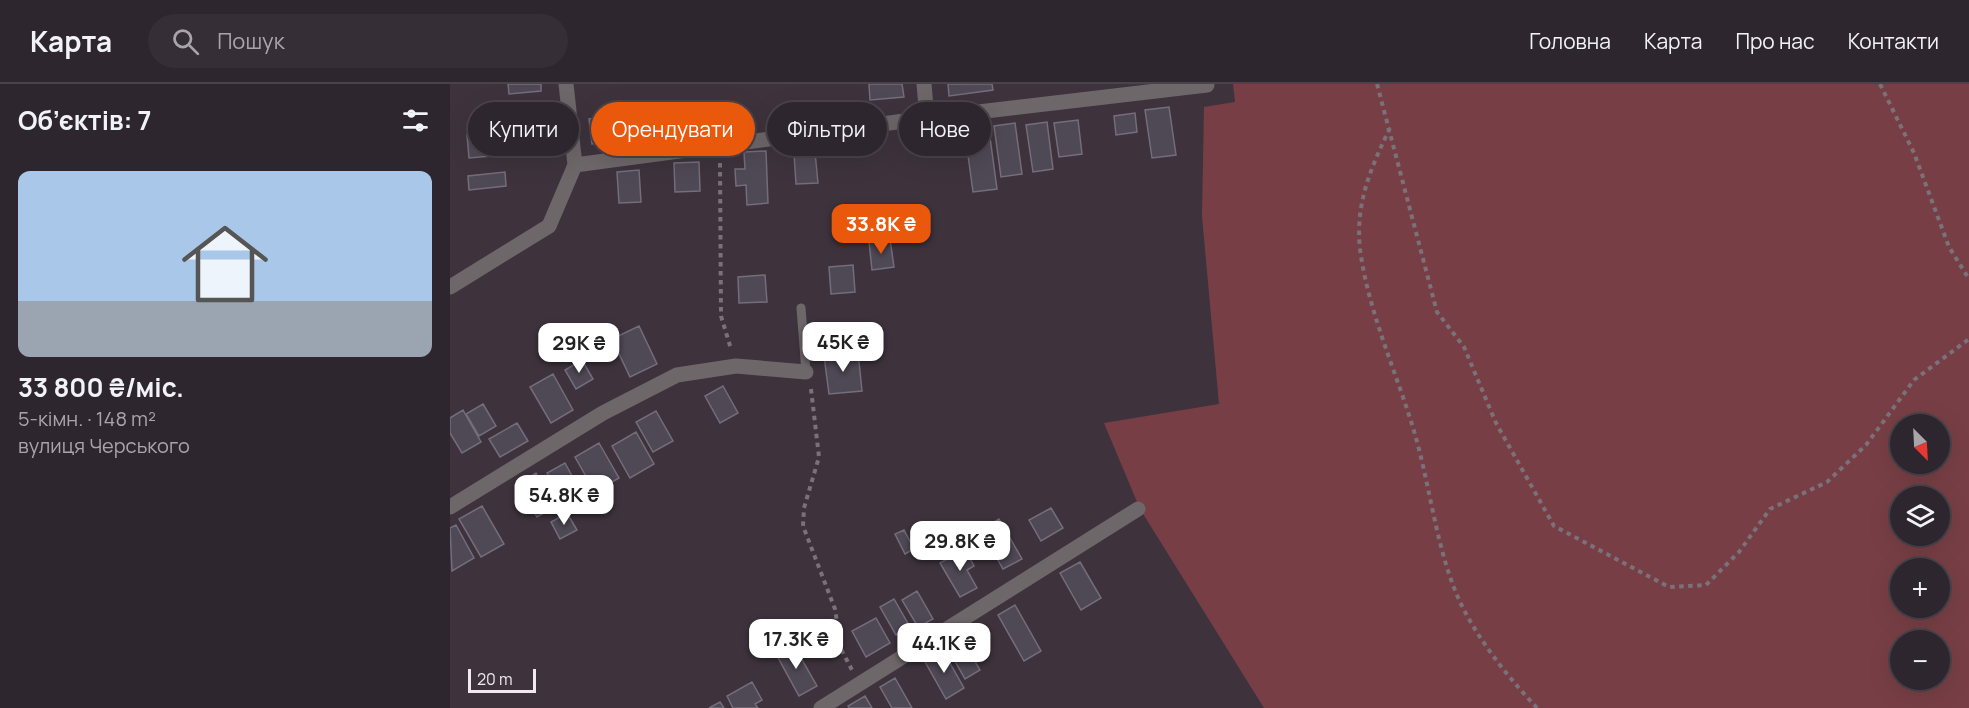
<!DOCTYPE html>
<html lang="uk">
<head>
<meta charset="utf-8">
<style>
  :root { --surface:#2e262e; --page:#362e36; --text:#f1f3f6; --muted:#a7a5aa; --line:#49434a; --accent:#ea580c }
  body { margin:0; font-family:Manrope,sans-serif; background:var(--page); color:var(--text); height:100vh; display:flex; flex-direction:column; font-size:22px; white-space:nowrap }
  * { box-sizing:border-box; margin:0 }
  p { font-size:20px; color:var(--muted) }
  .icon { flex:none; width:33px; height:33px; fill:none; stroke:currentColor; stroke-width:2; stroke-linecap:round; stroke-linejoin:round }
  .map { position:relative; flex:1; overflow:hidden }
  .details { display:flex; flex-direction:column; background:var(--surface); width:450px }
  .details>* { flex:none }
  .guide { position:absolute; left:18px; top:18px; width:570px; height:54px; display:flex; gap:12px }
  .needle { width:39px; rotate:156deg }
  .controls { position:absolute; left:1440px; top:330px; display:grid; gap:12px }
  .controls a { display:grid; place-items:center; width:60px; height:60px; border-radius:50%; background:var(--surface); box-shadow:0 6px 24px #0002,0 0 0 2px var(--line); font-size:30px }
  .scale { position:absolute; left:18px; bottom:15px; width:68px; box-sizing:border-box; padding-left:6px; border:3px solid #f1e9f0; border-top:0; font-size:16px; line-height:21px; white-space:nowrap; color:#f1e9f0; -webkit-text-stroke:4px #3e333d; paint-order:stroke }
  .price { position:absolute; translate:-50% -51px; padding:0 14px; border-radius:12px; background:#fff; color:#222; font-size:20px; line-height:39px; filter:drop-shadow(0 2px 3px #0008) }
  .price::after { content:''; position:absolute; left:50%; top:36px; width:18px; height:14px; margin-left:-9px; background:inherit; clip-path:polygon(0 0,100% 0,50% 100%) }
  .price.on { background:var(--accent); color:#fff }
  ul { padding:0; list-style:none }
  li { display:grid; align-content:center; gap:12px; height:318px; padding:0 18px }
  li span { display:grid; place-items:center; height:186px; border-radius:12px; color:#555 }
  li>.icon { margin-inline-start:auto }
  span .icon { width:108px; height:108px; fill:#fffc; stroke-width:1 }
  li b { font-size:26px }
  h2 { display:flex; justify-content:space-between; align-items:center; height:72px; padding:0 18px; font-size:26px }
  .pill { padding:0 21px; border-radius:27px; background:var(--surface); box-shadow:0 6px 24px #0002,0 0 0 2px var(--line); font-size:21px; line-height:54px }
  .pill.on { background:var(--accent); color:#fff }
  header { display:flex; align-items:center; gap:36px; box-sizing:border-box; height:84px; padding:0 30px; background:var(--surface); border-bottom:2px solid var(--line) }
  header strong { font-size:28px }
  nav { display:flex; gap:33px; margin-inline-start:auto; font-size:21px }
  .search { width:420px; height:54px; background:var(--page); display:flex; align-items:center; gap:15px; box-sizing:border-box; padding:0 21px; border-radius:33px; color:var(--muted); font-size:22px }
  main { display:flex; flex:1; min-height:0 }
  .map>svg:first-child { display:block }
  .green { fill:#773f45; fill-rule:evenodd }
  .building { fill:#4f4855; stroke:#746d7b; stroke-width:1.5 }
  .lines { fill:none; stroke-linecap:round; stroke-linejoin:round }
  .path { stroke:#7b717a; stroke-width:4; stroke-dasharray:4.5 4.5; stroke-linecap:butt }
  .service { stroke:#6e676a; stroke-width:9 }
  .minor { stroke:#6e676a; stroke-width:15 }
</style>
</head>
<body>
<header>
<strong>Карта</strong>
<div class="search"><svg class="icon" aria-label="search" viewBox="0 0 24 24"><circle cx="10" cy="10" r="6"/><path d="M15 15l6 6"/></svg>Пошук</div>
<nav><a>Головна</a><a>Карта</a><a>Про нас</a><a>Контакти</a></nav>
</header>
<main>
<section class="details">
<h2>Об’єктів: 7<svg class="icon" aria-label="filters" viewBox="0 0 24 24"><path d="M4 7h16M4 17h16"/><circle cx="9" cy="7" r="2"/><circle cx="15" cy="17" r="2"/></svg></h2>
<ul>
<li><span style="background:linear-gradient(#a9c7e8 70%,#9aa5b1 0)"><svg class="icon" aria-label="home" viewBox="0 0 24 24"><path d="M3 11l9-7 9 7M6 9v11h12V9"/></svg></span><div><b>33 800 ₴/міс.</b><p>5-кімн. · 148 m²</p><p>вулиця Черського</p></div></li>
</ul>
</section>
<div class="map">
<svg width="1519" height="624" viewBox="0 0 1519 624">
  <rect width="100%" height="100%" fill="#3e333d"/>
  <path class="green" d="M783,0H1519V624H814L690,425L654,339L769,320L752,132L754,23L785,18ZM1450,340H1490V380H1450ZM1450,412H1490V452H1450ZM1450,484H1490V524H1450ZM1450,556H1490V596H1450Z"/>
  <path class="building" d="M58,0H91V7L59,10Z
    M419,0H452L454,13L420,16Z
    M498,0H542L543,6L499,12Z
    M719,23L726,71L702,74L695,26Z
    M685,29L687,48L666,51L664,32Z
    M175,31L178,56L142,60L139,35Z
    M98,32L100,49L69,52L67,36Z
    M628,36L632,70L609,73L604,39Z
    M597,38L603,85L583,88L576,41Z
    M565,39L572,90L551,93L544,42Z
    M539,46L547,105L523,108L515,49Z
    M39,49L41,72L19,74L17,51Z
    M316,67L318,119L297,121L296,101L286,102L285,85H295L294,68Z
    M365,68L368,99L346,100L344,70Z
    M249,78L250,107L225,108L224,79Z
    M189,86L191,118L169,119L167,88Z
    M55,88L56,102L19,106L18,92Z
    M440,155L444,183L422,186L419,158Z
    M403,181L405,208L381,210L379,183Z
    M315,191L317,218L289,219L288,193Z
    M189,242L207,280L180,293L162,255Z
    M408,268L412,307L379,310L374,272Z
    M132,276L143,295L126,305L115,286Z
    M103,290L123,326L101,339L80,303Z
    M273,302L288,329L270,339L255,312Z
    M33,320L46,342L29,352L16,330Z
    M13,326L31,358L12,369L0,349V334Z
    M206,327L223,357L203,368L186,338Z
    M67,339L78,357L50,373L39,355Z
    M186,348L204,380L180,394L162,362Z
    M149,359L169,394L145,408L125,373Z
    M115,379L133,412L116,422L97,389Z
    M86,389L105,423L87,433L68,400Z
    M32,422L54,460L31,473L9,435Z
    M601,424L613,444L591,457L579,436Z
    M117,429L127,446L110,455L101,438Z
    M549,435L572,475L553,485L531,446Z
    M6,441L24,474L2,487L0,444Z
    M454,446L464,465L455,470L445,450Z
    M515,465L524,482L517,486L527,504L510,513L490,479Z
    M630,478L651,514L631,526L610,489Z
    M467,507L483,535L468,543L452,516Z
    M444,515L460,543L446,551L430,523Z
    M565,521L591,567L574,577L548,531Z
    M426,534L440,559L416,573L402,547Z
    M343,560L367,602L349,612L326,570Z
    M516,562L530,586L515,595L501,570Z
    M492,565L514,604L496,615L474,576Z
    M445,594L462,624H442L430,603Z
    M302,598L312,616L305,620L308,624H283L277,612Z
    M415,612L422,624H399L398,622Z
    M270,618L274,624H259Z"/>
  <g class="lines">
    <path class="path" d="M927,0L987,228L1014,263L1046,339L1104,442L1219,503L1256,501L1289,468L1320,425L1377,398L1416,361L1464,296L1519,255
      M1430,0L1464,69L1499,163L1519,195
      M940,44C921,83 905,120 910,165C918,227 946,287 964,347C981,404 987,474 1014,526C1033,562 1059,594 1087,624
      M270,79L271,232L281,265
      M361,305L369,373L354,424L353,442L385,525L391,565L402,586"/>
    <path class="service" d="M351,224L356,288"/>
    <path class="minor" d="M116,0L125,81
      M474,0L477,34
      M125,81L477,34L757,1
      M0,203L99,142L125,81
      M0,423L153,329L227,291L286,282L356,288
      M371,624L688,425"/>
  </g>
</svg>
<div class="controls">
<a><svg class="needle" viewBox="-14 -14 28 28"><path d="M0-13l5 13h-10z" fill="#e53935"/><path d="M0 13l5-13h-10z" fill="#a7a5aa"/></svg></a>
<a><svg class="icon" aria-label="layers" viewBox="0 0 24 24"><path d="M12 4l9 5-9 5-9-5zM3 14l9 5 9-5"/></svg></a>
<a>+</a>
<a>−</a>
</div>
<div class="scale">20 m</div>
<b class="price on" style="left:431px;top:171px">33.8K ₴</b>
<b class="price" style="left:393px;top:289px">45K ₴</b>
<b class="price" style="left:129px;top:290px">29K ₴</b>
<b class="price" style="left:114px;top:442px">54.8K ₴</b>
<b class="price" style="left:510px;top:488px">29.8K ₴</b>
<b class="price" style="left:346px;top:586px">17.3K ₴</b>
<b class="price" style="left:494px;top:590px">44.1K ₴</b>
<div class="guide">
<a class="pill">Купити</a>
<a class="pill on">Орендувати</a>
<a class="pill">Фільтри</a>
<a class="pill">Нове</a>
</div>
</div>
</main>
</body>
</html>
